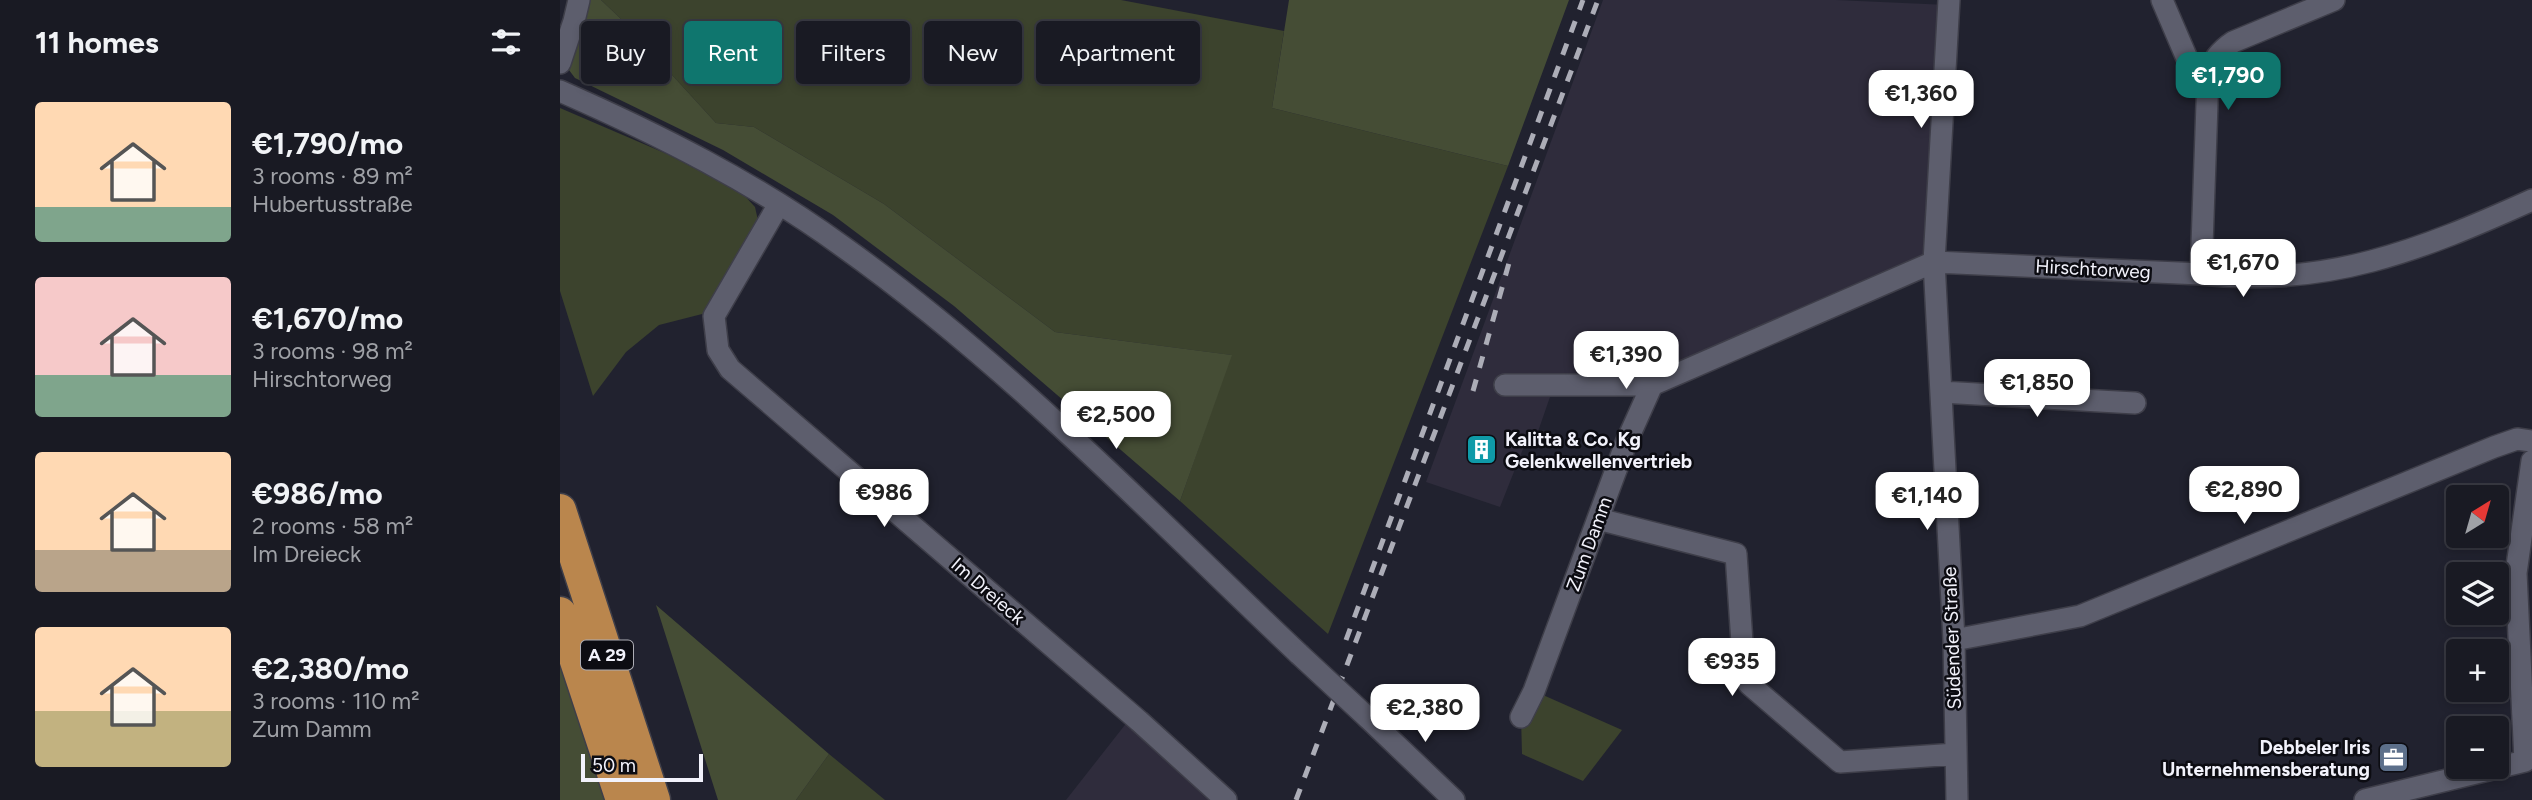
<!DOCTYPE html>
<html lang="en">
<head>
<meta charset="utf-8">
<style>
  :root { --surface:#191a23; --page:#22232b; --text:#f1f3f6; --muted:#9fa1a6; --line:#373841; --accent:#0f766e }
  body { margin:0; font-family:Figtree,sans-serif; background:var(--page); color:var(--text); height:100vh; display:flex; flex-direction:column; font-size:26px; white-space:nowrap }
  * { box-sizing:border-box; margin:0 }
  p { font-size:23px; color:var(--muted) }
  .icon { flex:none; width:38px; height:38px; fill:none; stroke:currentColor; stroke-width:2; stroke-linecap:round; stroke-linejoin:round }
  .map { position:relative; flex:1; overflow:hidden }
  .panel { display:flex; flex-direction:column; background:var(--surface); width:560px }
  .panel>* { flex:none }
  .guide { position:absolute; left:21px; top:21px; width:665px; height:63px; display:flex; gap:14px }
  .needle { width:46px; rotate:37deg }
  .fabs { position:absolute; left:1886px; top:485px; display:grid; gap:14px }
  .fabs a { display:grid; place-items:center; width:63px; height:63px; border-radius:7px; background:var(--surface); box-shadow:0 4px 10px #0003,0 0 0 2px var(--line); font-size:35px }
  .scale { position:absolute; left:21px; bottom:18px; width:122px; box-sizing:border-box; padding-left:7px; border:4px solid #f2f2fb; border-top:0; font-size:19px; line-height:24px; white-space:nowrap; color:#f2f2fb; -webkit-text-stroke:5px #0c0c12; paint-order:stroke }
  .price { position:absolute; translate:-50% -60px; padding:0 16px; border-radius:14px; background:#fff; color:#222; font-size:23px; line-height:46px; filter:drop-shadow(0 2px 4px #0008) }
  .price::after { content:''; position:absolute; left:50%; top:42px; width:21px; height:16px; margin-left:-10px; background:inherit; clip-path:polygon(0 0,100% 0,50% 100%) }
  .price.selected { background:var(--accent); color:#fff }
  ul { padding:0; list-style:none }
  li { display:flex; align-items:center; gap:21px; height:175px; padding:0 35px }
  li span { display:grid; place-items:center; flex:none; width:196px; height:140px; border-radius:7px; color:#555 }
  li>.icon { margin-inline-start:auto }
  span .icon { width:84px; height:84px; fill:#fffc; stroke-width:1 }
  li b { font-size:30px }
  h2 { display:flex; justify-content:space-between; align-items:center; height:84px; padding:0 35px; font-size:30px }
  .tag { padding:0 24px; border-radius:7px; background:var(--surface); box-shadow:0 4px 10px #0003,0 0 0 2px var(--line); font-size:24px; line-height:63px }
  .tag.selected { background:var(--accent); color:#fff }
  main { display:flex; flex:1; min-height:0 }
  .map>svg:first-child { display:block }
  .commercial { fill:#2f2c3c }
  .green { fill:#3c432d }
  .forest { fill:#454d35 }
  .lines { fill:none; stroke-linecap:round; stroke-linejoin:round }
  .minor-casing { stroke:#3e3e49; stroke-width:24 }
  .highway-casing { stroke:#3e3e49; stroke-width:35 }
  .minor { stroke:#5d5e6d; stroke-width:21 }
  .highway { stroke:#ba864d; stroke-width:32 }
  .rail { stroke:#acadb7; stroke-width:5; stroke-dasharray:12 12; stroke-linecap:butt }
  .minor-bridge-casing { stroke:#3e3e49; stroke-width:24; stroke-linecap:butt }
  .minor-bridge { stroke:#5d5e6d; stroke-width:21 }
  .labels { text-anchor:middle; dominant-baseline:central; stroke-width:5; stroke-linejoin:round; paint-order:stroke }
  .shield { fill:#0c0c12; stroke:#adadb5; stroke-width:2 }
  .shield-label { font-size:18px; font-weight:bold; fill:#f2f2fb }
  .street-label { font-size:19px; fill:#f2f2fb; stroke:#0c0c12 }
  .poi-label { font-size:19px; font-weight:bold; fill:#f2f2fb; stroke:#0c0c12; text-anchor:start }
</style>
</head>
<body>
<main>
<section class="panel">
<h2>11 homes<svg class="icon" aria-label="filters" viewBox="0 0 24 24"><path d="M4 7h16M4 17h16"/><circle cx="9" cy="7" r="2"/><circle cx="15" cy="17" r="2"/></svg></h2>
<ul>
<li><span style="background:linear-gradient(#ffd9b3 75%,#7fa58c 0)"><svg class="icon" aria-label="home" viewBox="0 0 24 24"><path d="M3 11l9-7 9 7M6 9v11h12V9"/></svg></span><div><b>€1,790/mo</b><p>3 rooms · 89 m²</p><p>Hubertusstraße</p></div></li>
<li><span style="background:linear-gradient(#f6c9c9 70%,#7fa58c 0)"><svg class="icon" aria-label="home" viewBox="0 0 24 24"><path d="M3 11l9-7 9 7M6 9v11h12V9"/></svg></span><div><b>€1,670/mo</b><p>3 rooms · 98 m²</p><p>Hirschtorweg</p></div></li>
<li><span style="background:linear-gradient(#ffd9b3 70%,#b9a48a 0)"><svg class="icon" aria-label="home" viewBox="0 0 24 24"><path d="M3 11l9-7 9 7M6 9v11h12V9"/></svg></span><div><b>€986/mo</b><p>2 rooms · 58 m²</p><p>Im Dreieck</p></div></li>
<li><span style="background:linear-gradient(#ffd9b3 60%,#c2b280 0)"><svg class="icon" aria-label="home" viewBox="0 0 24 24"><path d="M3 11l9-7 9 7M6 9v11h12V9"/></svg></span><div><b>€2,380/mo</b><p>3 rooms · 110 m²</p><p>Zum Damm</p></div></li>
</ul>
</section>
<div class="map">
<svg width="1972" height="800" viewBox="0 0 1972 800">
  <rect width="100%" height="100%" fill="#21222f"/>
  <path class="commercial" d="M1043,0H1276L1388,5L1374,262L1092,385L991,394L973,446L965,444L940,507L866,482Z
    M568,721L656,800H506Z"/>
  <path class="green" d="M41,0H561L724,31L712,108L948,166L768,634L620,501L671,355L495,332L324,204L194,127L156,123L60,18Z
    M0,108L107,154L182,193L195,207L199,225L146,313L99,325L66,352L33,396L0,291Z
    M974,691L1062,730L1023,781L962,754L961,717Z
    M269,754L325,800H236Z"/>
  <path class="forest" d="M27,0H41L60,18L156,123L194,127L324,204L495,332L672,355L620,501L394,306L273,215L163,150L15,78L6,66Z
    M729,0H1009L948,166L712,108Z
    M96,605L269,754L236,800H158Z
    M0,664L46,800H0Z"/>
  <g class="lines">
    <defs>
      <path id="minor" d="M1389,0L1374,262L1394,640L1397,800
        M1602,0L1632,70L1648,75
        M0,63L14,21L19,0
        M0,91C98,134 195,183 282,246C448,364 591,514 739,654
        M219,204L154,316L158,350L170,369L579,721L666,800
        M1641,274L1648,75C1652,60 1661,50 1673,42L1774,0
        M945,385H1092
        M1381,392L1575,403
        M1038,519L1176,554L1184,672L1189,684L1280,762L1396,754
        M1394,640L1520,616L1934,447L1957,439L1972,441
        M961,717L974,691L1066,443L1092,385L1374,262L1641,274C1766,288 1861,250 1972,200
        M808,718L894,800
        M1805,800L1965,761L1956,573L1972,461"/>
      <path id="highway" d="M0,510L94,800
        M0,613L62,800"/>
    </defs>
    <use href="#minor" class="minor-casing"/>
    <use href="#highway" class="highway-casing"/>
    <use href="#minor" class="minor"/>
    <use href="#highway" class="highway"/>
    <path class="rail" d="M913,391L949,263
      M786,640L1023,0
      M736,800L1038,0"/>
    <defs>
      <path id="minor-bridge" d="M739,654L808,718"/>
    </defs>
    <use href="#minor-bridge" class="minor-bridge-casing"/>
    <use href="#minor-bridge" class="minor-bridge"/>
  </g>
  <defs>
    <symbol id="building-square" viewBox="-11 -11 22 22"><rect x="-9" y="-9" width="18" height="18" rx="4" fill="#0f9aa8" stroke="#0c0c12"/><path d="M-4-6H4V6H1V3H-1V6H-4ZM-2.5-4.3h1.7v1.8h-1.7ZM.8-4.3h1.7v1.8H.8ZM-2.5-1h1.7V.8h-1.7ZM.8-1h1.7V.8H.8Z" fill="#fff"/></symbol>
    <symbol id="office-square" viewBox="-11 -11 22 22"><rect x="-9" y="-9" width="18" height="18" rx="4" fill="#5c6f8a" stroke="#0c0c12"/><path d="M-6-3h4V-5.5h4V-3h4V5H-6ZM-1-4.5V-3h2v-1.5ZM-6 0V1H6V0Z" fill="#fff"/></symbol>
  </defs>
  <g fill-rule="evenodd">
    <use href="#building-square" x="904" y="432" width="35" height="35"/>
    <use href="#office-square" x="1816" y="740" width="35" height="35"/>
  </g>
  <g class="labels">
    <rect class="shield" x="21" y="640.5" width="52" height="29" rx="5"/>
    <g class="shield-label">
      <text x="47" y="655">A 29</text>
    </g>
    <g class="street-label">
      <text transform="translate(1533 269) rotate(3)">Hirschtorweg</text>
      <text transform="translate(1029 544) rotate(-70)">Zum Damm</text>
      <text transform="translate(428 591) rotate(41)">Im Dreieck</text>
      <text transform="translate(1392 638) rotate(-92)">Südender Straße</text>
    </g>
    <g class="poi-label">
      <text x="945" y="439">Kalitta &amp; Co. Kg<tspan x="945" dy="22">Gelenkwellenvertrieb</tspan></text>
      <text x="1810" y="747" text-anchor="end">Debbeler Iris<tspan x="1810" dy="22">Unternehmensberatung</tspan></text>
    </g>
  </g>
</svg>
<div class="fabs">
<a><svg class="needle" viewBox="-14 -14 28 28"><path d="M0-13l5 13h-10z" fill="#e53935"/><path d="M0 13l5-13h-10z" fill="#9fa1a6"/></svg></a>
<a><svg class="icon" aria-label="layers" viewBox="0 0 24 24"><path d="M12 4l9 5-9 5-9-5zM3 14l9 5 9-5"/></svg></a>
<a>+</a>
<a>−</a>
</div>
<div class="scale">50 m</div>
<b class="price selected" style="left:1668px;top:112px">€1,790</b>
<b class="price" style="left:1361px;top:130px">€1,360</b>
<b class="price" style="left:1683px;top:299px">€1,670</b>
<b class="price" style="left:1066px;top:391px">€1,390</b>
<b class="price" style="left:1477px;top:419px">€1,850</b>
<b class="price" style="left:556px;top:451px">€2,500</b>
<b class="price" style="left:1684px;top:526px">€2,890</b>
<b class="price" style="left:324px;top:529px">€986</b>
<b class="price" style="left:1367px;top:532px">€1,140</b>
<b class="price" style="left:1172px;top:698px">€935</b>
<b class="price" style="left:865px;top:744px">€2,380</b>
<div class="guide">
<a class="tag">Buy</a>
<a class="tag selected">Rent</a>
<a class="tag">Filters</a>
<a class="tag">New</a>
<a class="tag">Apartment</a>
</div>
</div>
</main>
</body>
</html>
